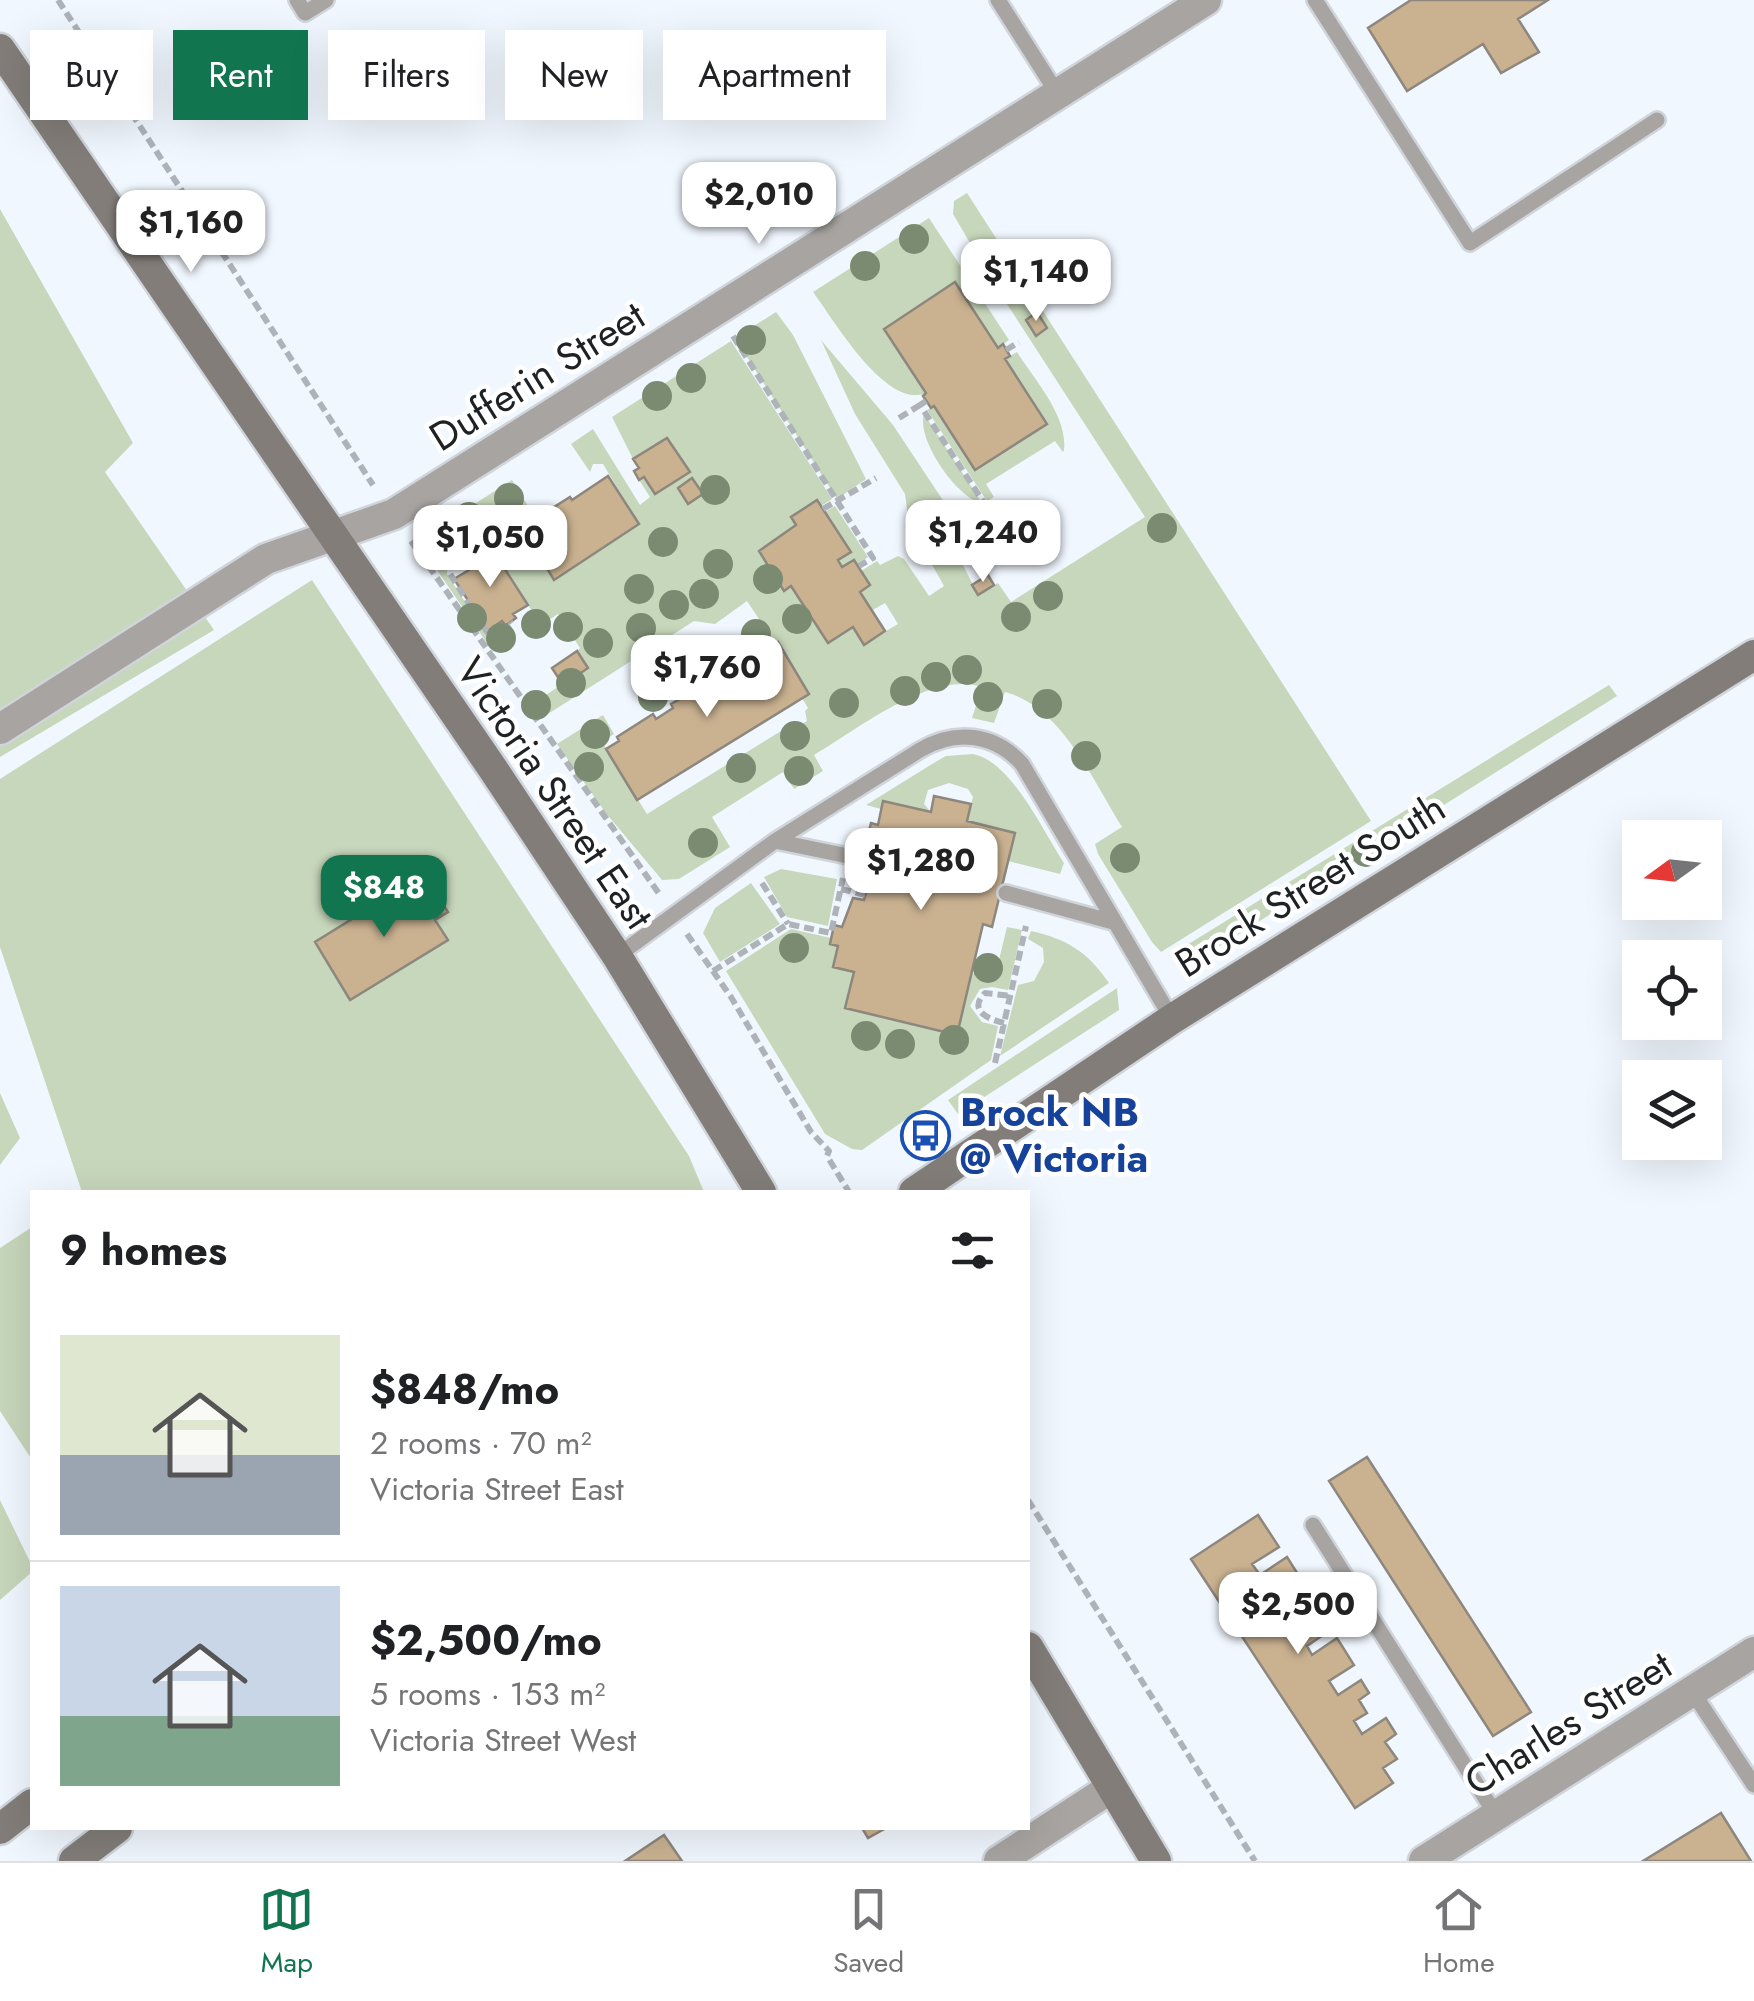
<!DOCTYPE html>
<html lang="en">
<head>
<meta charset="utf-8">
<style>
  :root { --surface:#fff; --page:#f6f6f6; --text:#202124; --muted:#757577; --line:#e0e0e0; --accent:#11764f }
  body { margin:0; font-family:Jost,sans-serif; background:var(--page); color:var(--text); height:100vh; display:flex; flex-direction:column; font-size:38px; white-space:nowrap }
  * { box-sizing:border-box; margin:0 }
  p { font-size:32px; color:var(--muted) }
  .icon { flex:none; width:55px; height:55px; fill:none; stroke:currentColor; stroke-width:2; stroke-linecap:round; stroke-linejoin:round }
  .map { position:relative; flex:1; overflow:hidden }
  .panel { position:absolute; left:30px; top:1190px; width:1000px; height:640px; display:flex; flex-direction:column; background:var(--surface); border-radius:0px; box-shadow:0 10px 40px #0002 }
  .panel>* { flex:none }
  .guide { position:absolute; left:30px; top:30px; width:1000px; height:90px; display:flex; gap:20px }
  .needle { width:65px; rotate:255deg }
  .buttons { position:absolute; left:1622px; top:820px; display:grid; gap:20px }
  .buttons a { display:grid; place-items:center; width:100px; height:100px; border-radius:0px; background:var(--surface); box-shadow:0 10px 40px #0002; font-size:50px }
  .price { position:absolute; translate:-50% -85px; padding:0 22px; border-radius:20px; background:#fff; color:#222; font-size:32px; line-height:65px; filter:drop-shadow(0 2px 5px #0008) }
  .price::after { content:''; position:absolute; left:50%; top:60px; width:30px; height:22px; margin-left:-15px; background:inherit; clip-path:polygon(0 0,100% 0,50% 100%) }
  .price.active { background:var(--accent); color:#fff }
  ul { padding:0; list-style:none }
  li { display:flex; align-items:center; gap:30px; height:250px; padding:0 30px }
  li+li { border-top:2px solid var(--line) }
  li span { display:grid; place-items:center; flex:none; width:280px; height:200px; border-radius:0px; color:#555 }
  li>.icon { margin-inline-start:auto }
  span .icon { width:120px; height:120px; fill:#fffc; stroke-width:1 }
  li b { font-size:42px }
  h2 { display:flex; justify-content:space-between; align-items:center; height:120px; padding:0 30px; font-size:42px }
  .chip { padding:0 35px; border-radius:0px; background:var(--surface); box-shadow:0 10px 40px #0002; font-size:35px; line-height:90px }
  .chip.active { background:var(--accent); color:#fff }
  .dock { display:flex; justify-content:space-around; align-items:center; height:140px; border-top:2px solid var(--line); background:var(--surface); font-size:28px; color:var(--muted) }
  .dock a { display:grid; justify-items:center; gap:5px }
  .dock .active { color:var(--accent) }
  .map>svg:first-child { display:block }
  .green { fill:#c7d7bb }
  .building { fill:#cab291; stroke:#8d877e; stroke-width:2.5 }
  .lines { fill:none; stroke-linecap:round; stroke-linejoin:round }
  .lane-casing { stroke:#cfd5db; stroke-width:20 }
  .street-casing { stroke:#cfd5db; stroke-width:35 }
  .secondary-casing { stroke:#cfd5db; stroke-width:35 }
  .path { stroke:#aeb3b9; stroke-width:6; stroke-dasharray:10 5; stroke-linecap:butt }
  .lane { stroke:#a8a4a1; stroke-width:15 }
  .street { stroke:#a8a4a1; stroke-width:30 }
  .secondary { stroke:#827d78; stroke-width:30 }
  .tree { fill:#7b8b72 }
  .labels { text-anchor:middle; dominant-baseline:central; stroke-width:9; stroke-linejoin:round; paint-order:stroke }
  .street-label { font-size:40px; fill:#1f2225; stroke:#fff }
  .transit-label { font-size:40px; font-weight:bold; fill:#164399; stroke:#fff; text-anchor:start }
</style>
</head>
<body>
<div class="map">
<svg width="1754" height="1861" viewBox="0 0 1754 1861">
  <rect width="100%" height="100%" fill="#f1f7fe"/>
  <path class="green" d="M967,193L1371,821L1161,952L1152,942L1098,854L1095,844L1122,827C1093,781 1062,707 1005,692L994,723L972,718L982,687C931,670 857,730 814,755L823,771L794,789L783,772L712,817L730,847L679,879L662,880L605,812L557,744L603,715L614,734L602,742L647,814L794,723L797,727L807,721L805,711L808,708L802,698L809,693L778,643L770,647L765,641L752,650L741,632L759,619L747,601L715,624L694,621L540,719L531,705L588,667L577,651L580,648L558,614L547,621L542,613L536,617L490,546L484,548L462,512L512,480L534,516L528,520L521,514L516,516L555,580L639,524L603,464H593L590,472L571,444L593,429L640,505L650,497L639,480L644,477L656,494L689,472L667,438L633,459L612,417L731,341L832,499L821,506L817,500L792,518L796,525L759,551L785,590L791,586L828,643L853,627L864,644L898,624L885,603L871,611L860,592L870,584L861,571L877,561L880,565L898,556L904,559L929,596L944,586L909,524L905,494L855,414L821,340L893,425L974,547L959,557L978,595L998,583L1011,602L1145,517L994,284L953,214L954,201Z
    M0,209L133,443L105,472L214,630L0,757Z
    M929,218L1009,340L998,348L955,283L884,328L926,393C886,410 834,320 813,292Z
    M776,312L793,335L866,479L837,499L735,338Z
    M1017,352C1034,379 1068,416 1064,450L1063,452L1055,441L986,484L994,497L987,501L927,410L934,406L1046,424L1005,359Z
    M924,414L980,500V503C956,496 916,439 924,414Z
    M835,506L868,557L858,565L854,560L842,567L825,512Z
    M456,515L472,541L448,560L447,574L494,647L491,649L424,551L423,544L431,532Z
    M312,580L689,1156L704,1192H82L0,947V779Z
    M1609,685L1617,696L1204,956H1169Z
    M973,754C1011,761 1043,831 1064,863L1060,874L1008,861L1015,833L967,821L973,797L968,789L949,783L928,790L924,804L931,812L884,801L881,809L866,805L937,761L946,756Z
    M781,869L837,879L828,926L787,917L764,877Z
    M751,883L780,924L720,962L703,933L715,908Z
    M1007,927L1022,930L1008,990L992,987L980,989L970,1006L982,1022L998,1026L991,1060L862,1150L852,1149L825,1134L726,971L791,929L831,938L838,946L833,967L854,972L846,1008L956,1035L971,973L976,974L980,956L999,960Z
    M1031,931C1067,939 1088,952 1109,983L1000,1056L1018,985L1034,981L1044,962L1043,948L1028,939Z
    M1117,988L1119,1010L958,1114L948,1100Z
    M0,1093L20,1138L0,1165Z
    M32,1227V1460L0,1411V1248Z
    M0,1500L32,1566V1572L0,1600Z"/>
  <path class="building" d="M1411,0H1548L1518,19L1539,52L1501,73L1483,44L1407,91L1368,28Z
    M955,282L998,348L1003,344L1010,356L1005,359L1047,424L975,470L934,406L931,408L923,396L926,393L884,329Z
    M1037,312L1047,328L1036,336L1026,320Z
    M667,438L690,472L655,494L644,477L639,480L634,471L639,468L633,459Z
    M608,476L639,524L554,580L524,530L537,522L535,519L570,497L572,500Z
    M692,478L703,494L688,504L678,488Z
    M817,500L851,552L838,560L842,567L854,560L870,585L860,592L885,631L864,645L853,627L828,643L791,586L784,591L759,551L796,525L791,517Z
    M490,546L528,605L513,614L516,618L508,624L505,625L502,621L488,631L454,579L469,570L464,562Z
    M988,575L994,585L978,595L972,585Z
    M778,642L809,694L637,800L606,749L619,741L617,737L653,714L656,719L673,708L671,704L723,675L720,672L753,652L756,656Z
    M577,651L588,668L563,685L552,668Z
    M934,796L971,804L967,821L1015,833L992,927L983,924L957,1035L845,1008L854,972L833,967L838,946L830,944L834,925L842,927L853,898L864,900L867,889L855,886L856,883L871,823L878,825L883,801L931,812Z
    M412,882L422,899L435,892L448,912L435,920L448,940L350,1000L315,942Z
    M1367,1457L1531,1712L1493,1736L1329,1481Z
    M1258,1515L1279,1547L1252,1564L1260,1575L1287,1557L1306,1587L1277,1606L1285,1618L1316,1598L1335,1627L1307,1646L1312,1655L1337,1638L1354,1665L1329,1681L1338,1695L1361,1680L1369,1693L1359,1700L1367,1713L1354,1721L1362,1734L1386,1718L1396,1734L1385,1742L1397,1759L1383,1768L1393,1783L1355,1808L1191,1559Z
    M1721,1813L1751,1861H1643Z
    M862,1828H886L868,1838Z
    M664,1835L682,1861H625Z"/>
  <g class="lines">
    <defs>
      <path id="lane" d="M297,0L305,13L326,0
        M998,0L1057,93
        M1315,0L1470,243L1657,120
        M775,841L848,856
        M1006,893L1113,922
        M617,956L775,841L920,750C955,729 994,733 1022,764L1172,1019
        M1313,1525L1496,1815
        M1692,1691L1754,1785"/>
      <path id="street" d="M0,729L266,559L394,514L1206,0
        M999,1861L1111,1788
        M1424,1861L1754,1652"/>
      <path id="secondary" d="M0,49L493,769L617,956L761,1192
        M914,1192L1172,1019L1754,655
        M1028,1647L1156,1861
        M0,1829L32,1804
        M74,1861L117,1828"/>
    </defs>
    <use href="#lane" class="lane-casing"/>
    <use href="#street" class="street-casing"/>
    <use href="#secondary" class="secondary-casing"/>
    <path class="path" d="M58,0L373,485
      M733,336L873,558L859,566
      M1006,350L1019,342
      M926,401L920,405L984,503
      M899,418L920,405
      M823,509L876,478
      M457,511L482,551
      M411,541L660,895
      M476,542L453,557L450,574L496,646
      M488,633L497,634L513,626L510,622
      M762,883L788,924
      M841,889L865,895
      M687,934L731,997L811,1132L829,1151L827,1156L849,1192
      M713,971L788,924L831,933L843,878
      M1004,1023C987,1019 968,1010 985,993L1011,996
      M995,1063L1026,926
      M1028,1500L1255,1861"/>
    <use href="#lane" class="lane"/>
    <use href="#street" class="street"/>
    <use href="#secondary" class="secondary"/>
  </g>
  <g class="tree">
    <circle cx="914" cy="239" r="15"/>
    <circle cx="865" cy="266" r="15"/>
    <circle cx="751" cy="340" r="15"/>
    <circle cx="691" cy="378" r="15"/>
    <circle cx="657" cy="396" r="15"/>
    <circle cx="715" cy="490" r="15"/>
    <circle cx="509" cy="498" r="15"/>
    <circle cx="469" cy="517" r="15"/>
    <circle cx="1162" cy="528" r="15"/>
    <circle cx="663" cy="542" r="15"/>
    <circle cx="718" cy="564" r="15"/>
    <circle cx="768" cy="579" r="15"/>
    <circle cx="639" cy="589" r="15"/>
    <circle cx="704" cy="594" r="15"/>
    <circle cx="1048" cy="596" r="15"/>
    <circle cx="674" cy="605" r="15"/>
    <circle cx="1016" cy="617" r="15"/>
    <circle cx="472" cy="618" r="15"/>
    <circle cx="797" cy="619" r="15"/>
    <circle cx="536" cy="624" r="15"/>
    <circle cx="568" cy="627" r="15"/>
    <circle cx="641" cy="628" r="15"/>
    <circle cx="756" cy="634" r="15"/>
    <circle cx="501" cy="638" r="15"/>
    <circle cx="598" cy="643" r="15"/>
    <circle cx="706" cy="665" r="15"/>
    <circle cx="967" cy="670" r="15"/>
    <circle cx="936" cy="677" r="15"/>
    <circle cx="571" cy="683" r="15"/>
    <circle cx="905" cy="691" r="15"/>
    <circle cx="653" cy="697" r="15"/>
    <circle cx="988" cy="697" r="15"/>
    <circle cx="844" cy="703" r="15"/>
    <circle cx="1047" cy="704" r="15"/>
    <circle cx="536" cy="705" r="15"/>
    <circle cx="595" cy="734" r="15"/>
    <circle cx="795" cy="736" r="15"/>
    <circle cx="1086" cy="756" r="15"/>
    <circle cx="589" cy="767" r="15"/>
    <circle cx="741" cy="768" r="15"/>
    <circle cx="799" cy="771" r="15"/>
    <circle cx="703" cy="843" r="15"/>
    <circle cx="1366" cy="852" r="15"/>
    <circle cx="1125" cy="858" r="15"/>
    <circle cx="794" cy="948" r="15"/>
    <circle cx="988" cy="968" r="15"/>
    <circle cx="866" cy="1036" r="15"/>
    <circle cx="954" cy="1040" r="15"/>
    <circle cx="900" cy="1044" r="15"/>
  </g>
  <defs>
    <symbol id="bus-ring" viewBox="-11 -11 22 22"><circle r="9.5" fill="#fff" stroke="#1a4fb4" stroke-width="1.5"/><path d="M-5-6H5V4H4V6H2V4H-2V6H-4V4H-5ZM-3.5-4V0h7V-4ZM-3.5 1.2v1.5H-2V1.2ZM2 1.2v1.5H3.5V1.2Z" fill="#1a4fb4"/></symbol>
  </defs>
  <g fill-rule="evenodd">
    <use href="#bus-ring" x="898" y="1108" width="55" height="55"/>
  </g>
  <g class="labels">
    <g class="street-label">
      <text transform="translate(537 376) rotate(-32)">Dufferin Street</text>
      <text transform="translate(555 793) rotate(56)">Victoria Street East</text>
      <text transform="translate(1310 885) rotate(-32)">Brock Street South</text>
      <text transform="translate(1568 1723) rotate(-32)">Charles Street</text>
    </g>
    <g class="transit-label">
      <text x="960" y="1112">Brock NB<tspan x="960" dy="46">@ Victoria</tspan></text>
    </g>
  </g>
</svg>
<div class="buttons">
<a><svg class="needle" viewBox="-14 -14 28 28"><path d="M0-13l5 13h-10z" fill="#e53935"/><path d="M0 13l5-13h-10z" fill="#757577"/></svg></a>
<a><svg class="icon" aria-label="locate" viewBox="0 0 24 24"><circle cx="12" cy="12" r="6"/><path d="M12 2v4M12 18v4M2 12h4M18 12h4"/></svg></a>
<a><svg class="icon" aria-label="layers" viewBox="0 0 24 24"><path d="M12 4l9 5-9 5-9-5zM3 14l9 5 9-5"/></svg></a>
</div>
<b class="price" style="left:759px;top:247px">$2,010</b>
<b class="price" style="left:191px;top:275px">$1,160</b>
<b class="price" style="left:1036px;top:324px">$1,140</b>
<b class="price" style="left:983px;top:585px">$1,240</b>
<b class="price" style="left:490px;top:590px">$1,050</b>
<b class="price" style="left:707px;top:720px">$1,760</b>
<b class="price" style="left:921px;top:913px">$1,280</b>
<b class="price active" style="left:384px;top:940px">$848</b>
<b class="price" style="left:1298px;top:1657px">$2,500</b>
<div class="guide">
<a class="chip">Buy</a>
<a class="chip active">Rent</a>
<a class="chip">Filters</a>
<a class="chip">New</a>
<a class="chip">Apartment</a>
</div>
<section class="panel">
<h2>9 homes<svg class="icon" aria-label="filters" viewBox="0 0 24 24"><path d="M4 7h16M4 17h16"/><circle cx="9" cy="7" r="2"/><circle cx="15" cy="17" r="2"/></svg></h2>
<ul>
<li><span style="background:linear-gradient(#dfe7d0 60%,#9aa5b1 0)"><svg class="icon" aria-label="home" viewBox="0 0 24 24"><path d="M3 11l9-7 9 7M6 9v11h12V9"/></svg></span><div><b>$848/mo</b><p>2 rooms · 70 m²</p><p>Victoria Street East</p></div></li>
<li><span style="background:linear-gradient(#c9d6e8 65%,#7fa58c 0)"><svg class="icon" aria-label="home" viewBox="0 0 24 24"><path d="M3 11l9-7 9 7M6 9v11h12V9"/></svg></span><div><b>$2,500/mo</b><p>5 rooms · 153 m²</p><p>Victoria Street West</p></div></li>
</ul>
</section>
</div>
<nav class="dock">
<a class="active"><svg class="icon" aria-label="map" viewBox="0 0 24 24"><path d="M3 6l6-2 6 2 6-2v14l-6 2-6-2-6 2zM9 4v14M15 6v14"/></svg>Map</a>
<a><svg class="icon" aria-label="saved" viewBox="0 0 24 24"><path d="M7 4h10v16l-5-4-5 4z"/></svg>Saved</a>
<a><svg class="icon" aria-label="home" viewBox="0 0 24 24"><path d="M3 11l9-7 9 7M6 9v11h12V9"/></svg>Home</a>
</nav>
</body>
</html>
